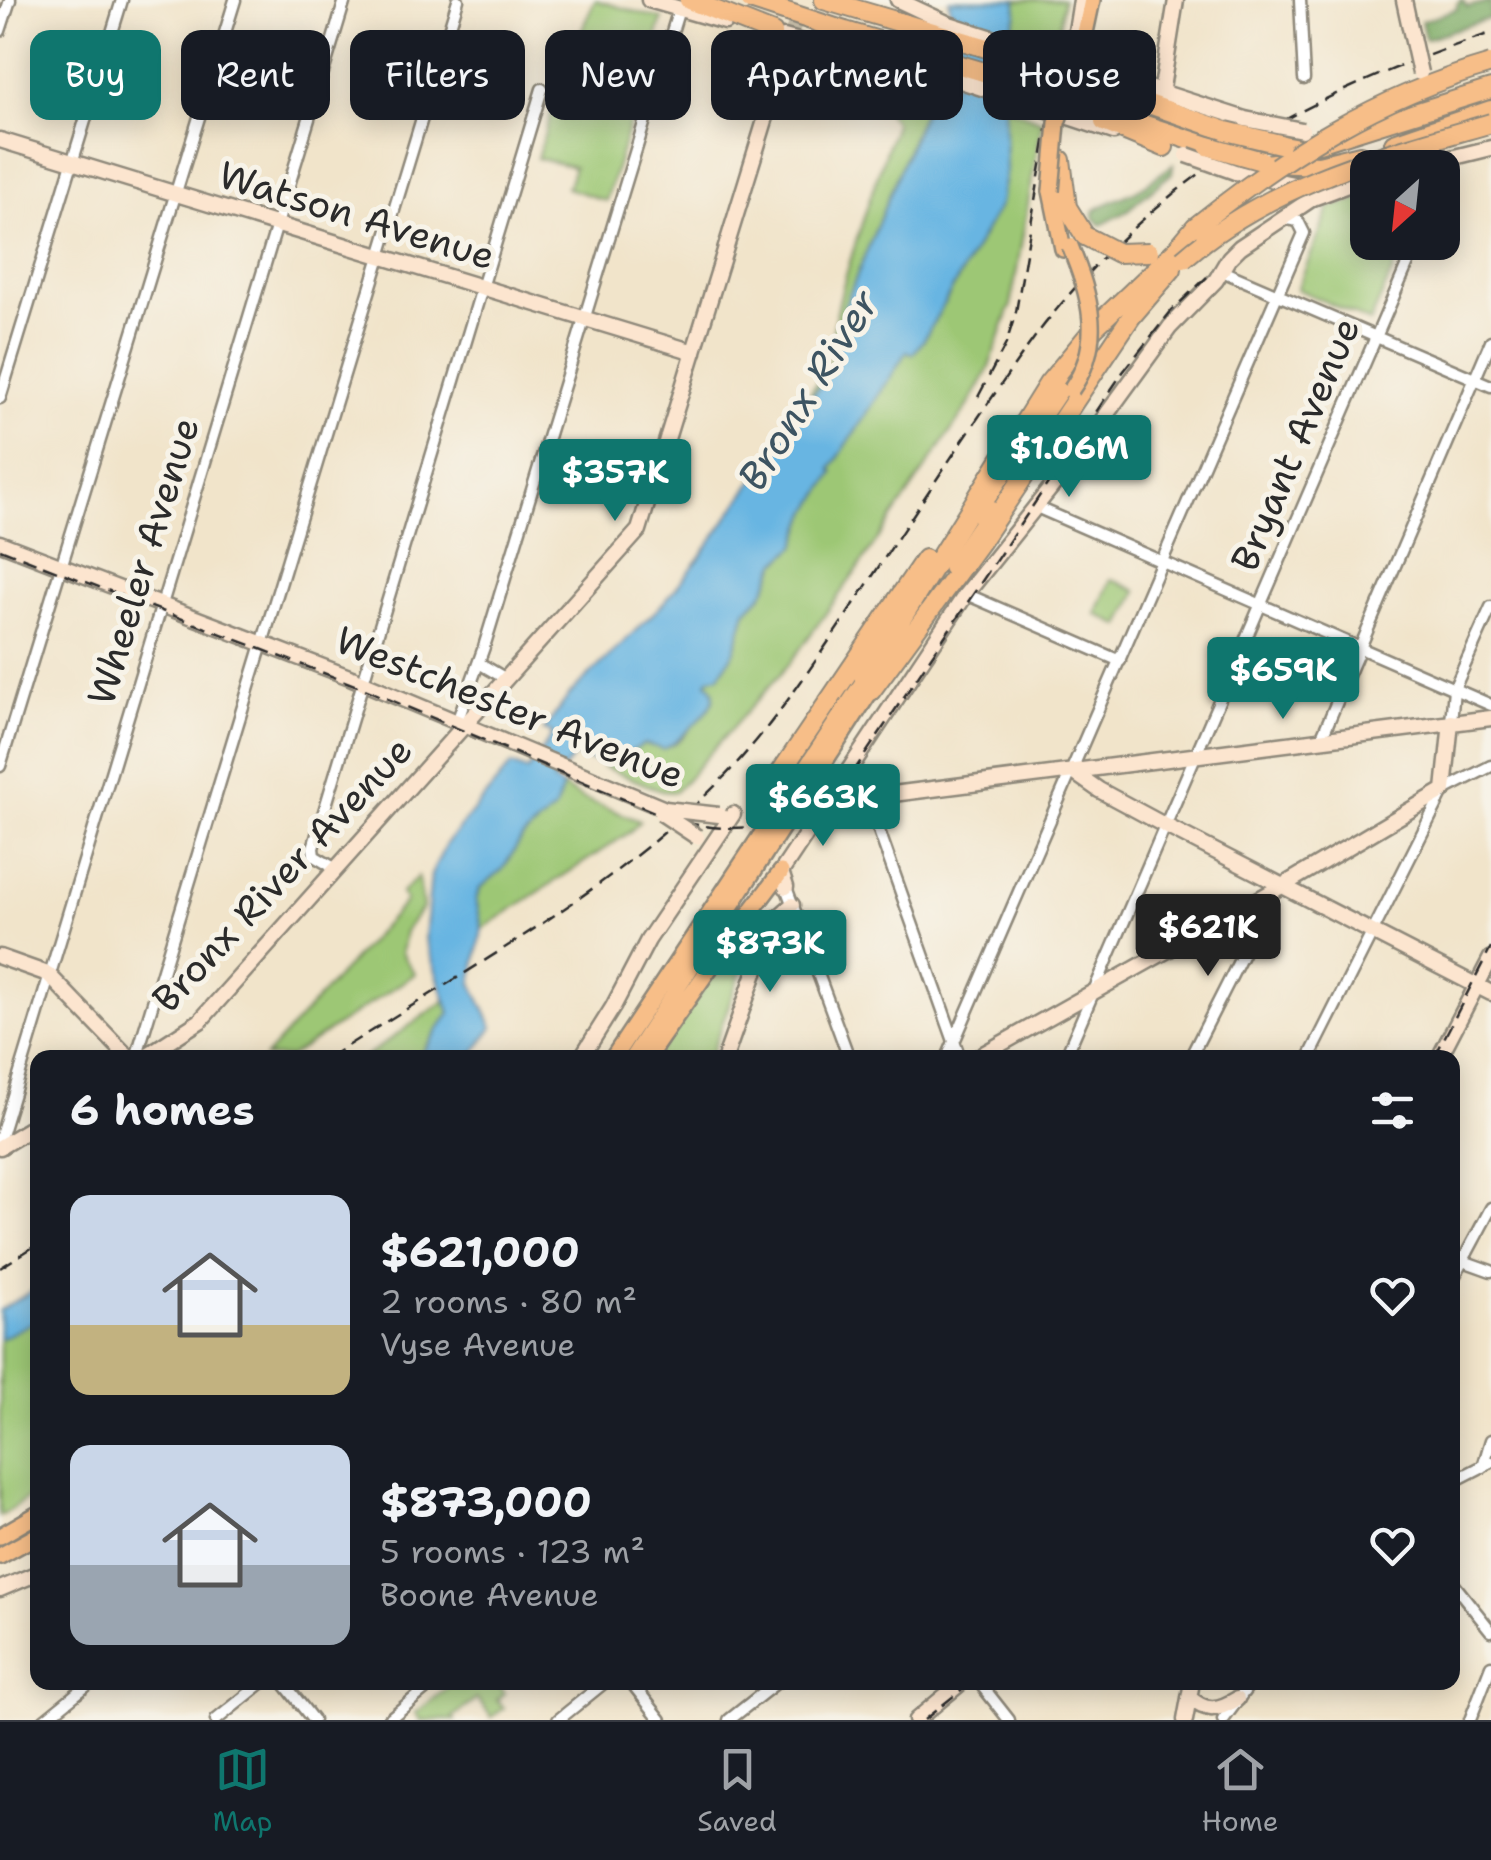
<!DOCTYPE html>
<html lang="en">
<head>
<meta charset="utf-8">
<style>
  :root { --surface:#171b24; --page:#20242c; --text:#f1f3f6; --muted:#9ea1a6; --line:#363941; --accent:#0f766e }
  body { margin:0; font-family:"Shantell Sans",sans-serif; background:var(--page); color:var(--text); height:100vh; display:flex; flex-direction:column; font-size:38px; white-space:nowrap }
  * { box-sizing:border-box; margin:0 }
  p { font-size:32px; color:var(--muted) }
  .icon { flex:none; width:55px; height:55px; fill:none; stroke:currentColor; stroke-width:2; stroke-linecap:round; stroke-linejoin:round }
  .map { position:relative; flex:1; overflow:hidden }
  .panel { position:absolute; left:30px; top:1050px; width:1430px; height:640px; display:flex; flex-direction:column; background:var(--surface); border-radius:20px; box-shadow:0 5px 25px #0003 }
  .panel>* { flex:none }
  .banner { position:absolute; left:30px; top:30px; width:1432px; height:90px; display:flex; gap:20px }
  .needle { width:65px; rotate:207deg }
  .tools { position:absolute; left:1350px; top:150px; display:grid; gap:20px }
  .tools a { display:grid; place-items:center; width:110px; height:110px; border-radius:20px; background:var(--surface); box-shadow:0 5px 25px #0003; font-size:50px }
  .price { position:absolute; translate:-50% -85px; padding:0 22px; border-radius:10px; background:var(--accent); color:#fff; font-size:32px; line-height:65px; filter:drop-shadow(0 2px 5px #0008) }
  .price::after { content:''; position:absolute; left:50%; top:60px; width:30px; height:22px; margin-left:-15px; background:inherit; clip-path:polygon(0 0,100% 0,50% 100%) }
  .price.selected { background:#222; color:#fff }
  ul { padding:0; list-style:none }
  li { display:flex; align-items:center; gap:30px; height:250px; padding:0 40px }
  li span { display:grid; place-items:center; flex:none; width:280px; height:200px; border-radius:20px; color:#555 }
  li>.icon { margin-inline-start:auto }
  span .icon { width:120px; height:120px; fill:#fffc; stroke-width:1 }
  li b { font-size:42px }
  h2 { display:flex; justify-content:space-between; align-items:center; height:120px; padding:0 40px; font-size:42px }
  .tag { padding:0 35px; border-radius:20px; background:var(--surface); box-shadow:0 5px 25px #0003; font-size:35px; line-height:90px }
  .tag.selected { background:var(--accent); color:#fff }
  .menu { display:flex; justify-content:space-around; align-items:center; height:140px; border-top:2px solid var(--line); background:var(--surface); font-size:28px; color:var(--muted) }
  .menu a { display:grid; justify-items:center; gap:5px }
  .menu .selected { color:var(--accent) }
  .map>svg:first-child { display:block }
  .green { fill:#9dc774; stroke:#647950; stroke-width:2.5 }
  .forest { fill:#7eac66; stroke:#546c48; stroke-width:2.5 }
  .water { fill:#68b5e2; stroke:#4a7086; stroke-width:2.5 }
  .lines { fill:none; stroke-linecap:round; stroke-linejoin:round }
  .secondary-tunnel { stroke:#c9bfaa; stroke-width:14; stroke-dasharray:14 7; stroke-linecap:butt }
  .street-casing { stroke:#8e887a; stroke-width:15 }
  .secondary-casing { stroke:#8e887a; stroke-width:19 }
  .primary-casing { stroke:#8e887a; stroke-width:20 }
  .highway-casing { stroke:#8e887a; stroke-width:22 }
  .street { stroke:#fff; stroke-width:10 }
  .secondary { stroke:#fce5cf; stroke-width:14 }
  .primary { stroke:#f7be88; stroke-width:15 }
  .highway { stroke:#f7be88; stroke-width:18 }
  .rail { stroke:#2b2b2b; stroke-width:2.5; stroke-dasharray:15 8; stroke-linecap:butt }
  .secondary-bridge-casing { stroke:#8e887a; stroke-width:19; stroke-linecap:butt }
  .primary-bridge-casing { stroke:#8e887a; stroke-width:20; stroke-linecap:butt }
  .highway-bridge-casing { stroke:#8e887a; stroke-width:22; stroke-linecap:butt }
  .secondary-bridge { stroke:#fce5cf; stroke-width:14 }
  .primary-bridge { stroke:#f7be88; stroke-width:15 }
  .highway-bridge { stroke:#f7be88; stroke-width:18 }
  .labels { text-anchor:middle; dominant-baseline:central; stroke-width:10; stroke-linejoin:round; paint-order:stroke }
  .street-label { font-size:38px; fill:#2b2b2b; stroke:#f7f3e8 }
  .water-label { font-size:40px; font-style:italic; fill:#3d5462; stroke:#f7f3e8 }
</style>
</head>
<body>
<div class="map">
<svg width="1491" height="1720" viewBox="0 0 1491 1720">
  <rect width="100%" height="100%" fill="#f7f3e8"/>
  <filter id="ink" filterUnits="userSpaceOnUse"><feTurbulence type="fractalNoise" baseFrequency=".01" numOctaves="2"/><feDisplacementMap in="SourceGraphic" scale="20" xChannelSelector="R" yChannelSelector="G"/><feConvolveMatrix kernelMatrix="1 2 1 2 8 2 1 2 1" color-interpolation-filters="sRGB"/></filter>
  <filter id="wash" filterUnits="userSpaceOnUse"><feTurbulence type="fractalNoise" baseFrequency=".0048" numOctaves="4" result="noise"/><feDisplacementMap in="SourceGraphic" scale="40" xChannelSelector="R" yChannelSelector="G"/><feGaussianBlur stdDeviation="2.25" result="paint"/><feColorMatrix in="noise" values="0 0 0 0 0 0 0 0 0 0 0 0 0 0 0 0 0 1.4 0 .05"/><feComposite in="paint" operator="in"/></filter>
  <g filter="url(#wash)">
    <rect width="100%" height="100%" fill="#f1e4ca"/>
    <path class="green" d="M595,0L662,19L606,201L567,188L574,167L537,158L575,38H578Z
      M1016,0H1063L1056,47L1010,34L1016,18Z
      M926,83L934,85L845,305L835,363L795,421L833,353C825,319 882,166 895,123L883,108L890,84Z
      M1004,106L1042,121L1011,305L988,370L970,403L855,573L790,663L675,792L661,791L604,767C614,758 631,746 645,744C653,744 660,750 667,747C694,737 701,707 707,683L710,678L719,676L735,650L746,611L763,594L777,563L796,546L806,517L830,470L907,350L913,353L923,341L997,210C1010,177 1004,141 1004,106Z
      M1367,198L1368,242L1405,243L1370,322L1297,289L1330,207Z
      M1111,579L1137,591L1121,626L1096,614Z
      M563,787L581,798L640,821L630,832L482,929L476,899L480,888L503,869L518,843Z
      M418,877L423,907L405,931L401,953L415,974L289,1057H265L406,901L401,893Z
      M763,911L710,1057L654,1058L741,935Z
      M446,1000L450,1013L419,1057L364,1058Z
      M37,1320V1492L0,1517V1339Z
      M454,1683H496L504,1693L497,1699L504,1708L492,1717L477,1699L453,1717L455,1720H421L416,1713Z"/>
    <path class="forest" d="M1462,0L1467,7L1491,1V18L1425,39L1421,21L1457,9V4Z
      M1173,165L1172,173L1124,213L1101,225L1094,218V211L1099,207L1136,191Z"/>
    <path class="water" d="M949,0H1016L1017,14L1010,34L1002,32L990,67L1000,70L992,99L1004,102L1006,170L1000,204L923,341L913,354L907,351L831,469L834,472L806,517L796,546L777,563L763,594L746,611L735,650L719,676L710,678L707,682C712,688 714,689 714,697C713,710 676,743 664,749L644,744L607,765L575,755L553,781L563,787L555,809L522,838L503,869L480,888L476,899L482,929L472,983L493,1027L471,1057L419,1058L450,1013L425,939L431,875L446,844L511,765L527,771L553,734L544,730L569,695L663,604L699,559L835,364L845,305L934,85L953,87L962,58L955,55L965,20L951,15Z
      M37,1288V1320L0,1339V1310Z"/>
  </g>
  <g filter="url(#ink)">
    <g class="lines">
      <path class="secondary-tunnel" d="M790,39L802,0"/>
      <defs>
        <path id="street" d="M1300,0L1304,79
          M0,31L10,0
          M1442,184L1446,159
          M1222,271L1491,386
          M0,398L122,0
          M1034,506L1491,705
          M966,594L1120,661
          M479,663L506,679
          M457,722L484,647L679,9
          M1451,722L1454,689L1491,607
          M1321,739L1491,341
          M0,766L235,0
          M867,797L960,1058
          M336,869L314,856L313,848L542,89
          M786,887L849,1058
          M136,1058L458,0
          M947,1058L1304,233L1298,221L1281,218
          M1065,1058L1417,242
          M1190,1058L1258,924L1252,903
          M1309,1058L1444,790L1491,766
          M0,1139L345,0
          M1452,1257L1491,1271
          M1452,1281L1491,1208
          M1483,1467L1491,1440
          M1452,1482L1491,1462
          M1452,1582L1491,1631
          M283,1682L313,1720
          M631,1682L661,1720
          M979,1682L1009,1720
          M44,1720L91,1682
          M216,1720L263,1682
          M388,1720L434,1682
          M558,1720L605,1682
          M729,1720L777,1682
          M1223,1720L1251,1682
          M1470,1720L1491,1666"/>
        <path id="secondary" d="M649,0L725,22
          M898,0L949,24L1245,119
          M1404,0L1412,37
          M784,37L865,59L943,75L1114,132
          M1071,62L1081,0
          M1161,94L1176,0
          M0,140L694,352
          M1410,168L1491,148
          M1235,172L1303,186
          M0,543L352,678L665,809
          M1072,771L1099,790L1166,826L1491,993
          M822,803L1491,718
          M786,887L781,872L966,594L1077,455L1170,327L1216,280L1229,258L1240,247L1313,198L1361,180
          M0,957L48,974L129,1058
          M143,1058L200,1021L639,530L790,39
          M581,1058L613,1007L648,940L733,814
          M725,1058L773,922L792,905
          M976,1058L1282,886L1444,790L1451,722
          M1439,1058L1491,958
          M0,1147L38,1124
          M0,1589L38,1573
          M1189,1697C1206,1713 1219,1710 1237,1699
          M916,1720L962,1682
          M1185,1720L1192,1682"/>
        <path id="primary" d="M1082,47L1092,0
          M1051,191L1063,249
          M977,514L1064,385
          M951,568L991,509
          M613,1058L871,670
          M632,1058L875,684
          M647,1058L725,946L781,872
          M0,1536L38,1514
          M0,1556L38,1535"/>
        <path id="highway" d="M689,0L773,33
          M824,0L997,51L1226,131
          M845,31L1011,80L1208,146
          M1104,122L1164,147
          M1394,143L1491,110
          M1280,144L1319,143L1491,89
          M1061,160L1067,207L1085,236
          M1272,163L1319,165L1360,155
          M864,679L1048,384L1095,327L1175,251L1195,227
          M871,691L980,542L1131,317L1172,269
          M758,811L772,785L925,559"/>
      </defs>
      <use href="#street" class="street-casing"/>
      <use href="#secondary" class="secondary-casing"/>
      <use href="#primary" class="primary-casing"/>
      <use href="#highway" class="highway-casing"/>
      <use href="#street" class="street"/>
      <use href="#secondary" class="secondary"/>
      <use href="#primary" class="primary"/>
      <use href="#highway" class="highway"/>
      <path class="rail" d="M978,397L1006,344L1016,312L1048,124
        M0,549L360,687L661,815C738,842 804,828 858,765L1123,372L1172,310L1207,277
        M328,1058C461,973 604,897 717,784C770,731 812,666 854,604C914,514 973,422 1037,334C1163,171 1299,98 1491,33
        M1434,1058L1491,947
        M0,1268L38,1244
        M924,1720L971,1682"/>
      <defs>
        <path id="secondary-bridge" d="M1412,37L1420,73
          M1245,119L1302,130
          M1187,155L1235,172
          M665,809L719,815
          M761,811L808,805
          M661,813L697,837"/>
        <path id="primary-bridge" d="M1051,191L1057,123L1082,47
          M1070,246C1090,296 1105,342 1071,390"/>
        <path id="highway-bridge" d="M750,0L845,31
          M1226,131L1280,144
          M1208,146L1262,161
          M1195,227C1287,153 1377,97 1491,64
          M1085,236L1118,253L1149,252
          M1183,259C1270,183 1382,155 1491,123"/>
      </defs>
      <use href="#secondary-bridge" class="secondary-bridge-casing"/>
      <use href="#primary-bridge" class="primary-bridge-casing"/>
      <use href="#highway-bridge" class="highway-bridge-casing"/>
      <use href="#secondary-bridge" class="secondary-bridge"/>
      <use href="#primary-bridge" class="primary-bridge"/>
      <use href="#highway-bridge" class="highway-bridge"/>
    </g>
  </g>
  <g class="labels">
    <g class="street-label">
      <text transform="translate(357 215) rotate(17)">Watson Avenue</text>
      <text transform="translate(1295 444) rotate(-67)">Bryant Avenue</text>
      <text transform="translate(143 561) rotate(-73)">Wheeler Avenue</text>
      <text transform="translate(510 707) rotate(22)">Westchester Avenue</text>
      <text transform="translate(282 874) rotate(-47)">Bronx River Avenue</text>
    </g>
    <g class="water-label">
      <text transform="translate(808 390) rotate(-58)">Bronx River</text>
    </g>
  </g>
</svg>
<div class="tools">
<a><svg class="needle" viewBox="-14 -14 28 28"><path d="M0-13l5 13h-10z" fill="#e53935"/><path d="M0 13l5-13h-10z" fill="#9ea1a6"/></svg></a>
</div>
<b class="price" style="left:1069px;top:500px">$1.06M</b>
<b class="price" style="left:615px;top:524px">$357K</b>
<b class="price" style="left:1283px;top:722px">$659K</b>
<b class="price" style="left:823px;top:849px">$663K</b>
<b class="price selected" style="left:1208px;top:979px">$621K</b>
<b class="price" style="left:770px;top:995px">$873K</b>
<div class="banner">
<a class="tag selected">Buy</a>
<a class="tag">Rent</a>
<a class="tag">Filters</a>
<a class="tag">New</a>
<a class="tag">Apartment</a>
<a class="tag">House</a>
</div>
<section class="panel">
<h2>6 homes<svg class="icon" aria-label="filters" viewBox="0 0 24 24"><path d="M4 7h16M4 17h16"/><circle cx="9" cy="7" r="2"/><circle cx="15" cy="17" r="2"/></svg></h2>
<ul>
<li><span style="background:linear-gradient(#c9d6e8 65%,#c2b280 0)"><svg class="icon" aria-label="home" viewBox="0 0 24 24"><path d="M3 11l9-7 9 7M6 9v11h12V9"/></svg></span><div><b>$621,000</b><p>2 rooms · 80 m²</p><p>Vyse Avenue</p></div><svg class="icon" aria-label="heart" viewBox="0 0 24 24"><path d="M12 20l-8-8c-3-5 5-10 8-4 3-6 11-1 8 4z"/></svg></li>
<li><span style="background:linear-gradient(#c9d6e8 60%,#9aa5b1 0)"><svg class="icon" aria-label="home" viewBox="0 0 24 24"><path d="M3 11l9-7 9 7M6 9v11h12V9"/></svg></span><div><b>$873,000</b><p>5 rooms · 123 m²</p><p>Boone Avenue</p></div><svg class="icon" aria-label="heart" viewBox="0 0 24 24"><path d="M12 20l-8-8c-3-5 5-10 8-4 3-6 11-1 8 4z"/></svg></li>
</ul>
</section>
</div>
<nav class="menu">
<a class="selected"><svg class="icon" aria-label="map" viewBox="0 0 24 24"><path d="M3 6l6-2 6 2 6-2v14l-6 2-6-2-6 2zM9 4v14M15 6v14"/></svg>Map</a>
<a><svg class="icon" aria-label="saved" viewBox="0 0 24 24"><path d="M7 4h10v16l-5-4-5 4z"/></svg>Saved</a>
<a><svg class="icon" aria-label="home" viewBox="0 0 24 24"><path d="M3 11l9-7 9 7M6 9v11h12V9"/></svg>Home</a>
</nav>
</body>
</html>
